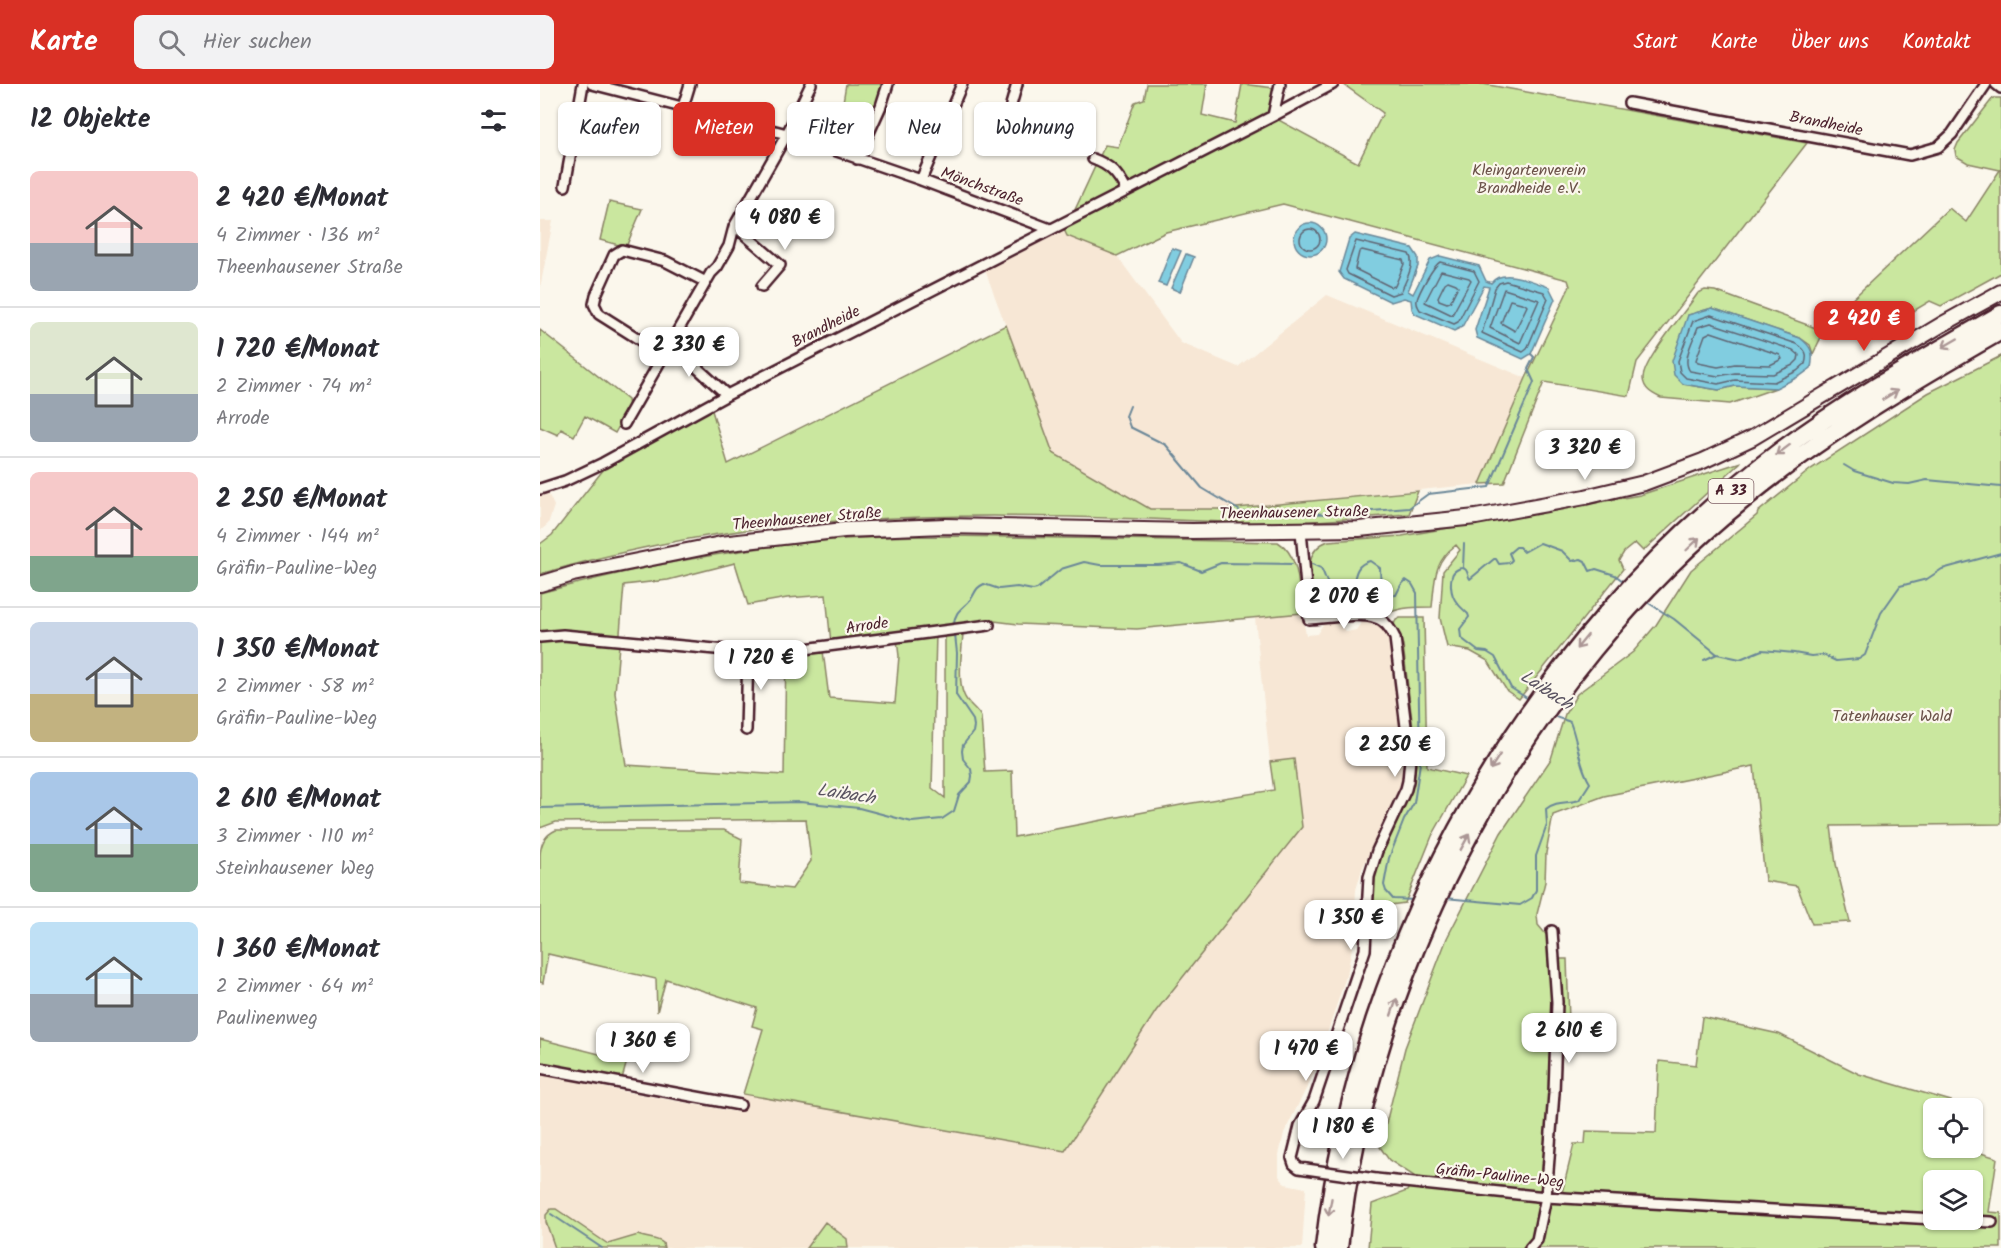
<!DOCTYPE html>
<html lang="de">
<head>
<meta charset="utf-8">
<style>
  :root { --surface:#fff; --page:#f2f2f3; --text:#2b2b33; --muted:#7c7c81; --line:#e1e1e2; --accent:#d93025 }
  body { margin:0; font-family:Kalam,sans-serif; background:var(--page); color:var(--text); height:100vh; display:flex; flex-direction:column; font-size:22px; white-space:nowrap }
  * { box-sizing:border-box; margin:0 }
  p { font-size:20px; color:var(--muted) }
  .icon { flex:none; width:33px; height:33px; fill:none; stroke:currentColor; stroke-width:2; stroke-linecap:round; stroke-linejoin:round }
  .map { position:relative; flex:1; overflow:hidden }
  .sheet { display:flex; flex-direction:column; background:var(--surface); width:540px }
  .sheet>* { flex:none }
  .guide { position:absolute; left:18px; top:18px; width:570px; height:54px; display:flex; gap:12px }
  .tools { position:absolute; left:1383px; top:1014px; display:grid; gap:12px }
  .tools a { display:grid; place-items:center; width:60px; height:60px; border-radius:9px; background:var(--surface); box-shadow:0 2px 4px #0004; font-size:30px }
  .price { position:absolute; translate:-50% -51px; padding:0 14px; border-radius:12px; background:#fff; color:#222; font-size:20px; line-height:39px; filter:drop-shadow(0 2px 3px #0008) }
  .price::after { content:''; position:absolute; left:50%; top:36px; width:18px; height:14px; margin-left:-9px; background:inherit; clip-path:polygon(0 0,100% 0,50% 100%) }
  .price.active { background:var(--accent); color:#fff }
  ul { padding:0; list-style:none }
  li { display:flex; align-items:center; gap:18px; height:150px; padding:0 30px }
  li+li { border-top:2px solid var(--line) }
  li span { display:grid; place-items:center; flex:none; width:168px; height:120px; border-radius:9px; color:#555 }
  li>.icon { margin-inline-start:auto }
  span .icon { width:72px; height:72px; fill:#fffc; stroke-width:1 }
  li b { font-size:26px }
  h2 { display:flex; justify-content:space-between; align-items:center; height:72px; padding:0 30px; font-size:26px }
  .chip { padding:0 21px; border-radius:9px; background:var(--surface); box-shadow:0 2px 4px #0004; font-size:21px; line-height:54px }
  .chip.active { background:var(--accent); color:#fff }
  header { display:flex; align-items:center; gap:36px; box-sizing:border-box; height:84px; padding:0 30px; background:var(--accent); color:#fff }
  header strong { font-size:28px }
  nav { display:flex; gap:33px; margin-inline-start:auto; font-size:21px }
  .search { width:420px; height:54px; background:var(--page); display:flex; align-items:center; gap:15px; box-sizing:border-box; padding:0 21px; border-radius:9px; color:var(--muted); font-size:22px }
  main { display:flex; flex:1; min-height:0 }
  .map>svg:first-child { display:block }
  .built { fill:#f7e7d5 }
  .green { fill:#cae79f; stroke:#8a8365; stroke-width:1.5; fill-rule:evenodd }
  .water { fill:#81cde0; stroke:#6b8798; stroke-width:1.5 }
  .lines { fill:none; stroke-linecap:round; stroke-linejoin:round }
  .shore { stroke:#606573; stroke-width:1.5 }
  .stream { stroke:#6b8798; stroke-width:2 }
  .minor-casing { stroke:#4a1f2b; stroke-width:14 }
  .secondary-casing { stroke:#4a1f2b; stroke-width:18 }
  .motorway-casing { stroke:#4a1f2b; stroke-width:21 }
  .minor { stroke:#fbf7ec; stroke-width:9 }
  .secondary { stroke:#fbf7ec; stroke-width:14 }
  .motorway { stroke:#fbf7ec; stroke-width:16 }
  .minor-bridge-casing { stroke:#4a1f2b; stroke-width:14; stroke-linecap:butt }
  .minor-bridge { stroke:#fbf7ec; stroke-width:9 }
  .oneway { stroke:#ab9695 }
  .labels { text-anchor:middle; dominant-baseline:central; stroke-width:4.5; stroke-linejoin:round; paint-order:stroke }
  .shield { fill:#fbf7ec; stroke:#7f6065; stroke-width:1.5 }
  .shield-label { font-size:15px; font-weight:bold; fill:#4a1f2b }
  .street-label { font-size:16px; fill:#4a1f2b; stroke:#fbf7ec }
  .park-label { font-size:16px; fill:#6a5148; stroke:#fbf7ec }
  .water-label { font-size:18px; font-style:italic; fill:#5a5361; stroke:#fbf7ec }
</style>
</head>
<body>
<header>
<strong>Karte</strong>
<div class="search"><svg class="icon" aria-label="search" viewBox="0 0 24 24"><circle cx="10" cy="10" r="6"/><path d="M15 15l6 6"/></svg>Hier suchen</div>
<nav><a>Start</a><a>Karte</a><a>Über uns</a><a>Kontakt</a></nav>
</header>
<main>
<section class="sheet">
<h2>12 Objekte<svg class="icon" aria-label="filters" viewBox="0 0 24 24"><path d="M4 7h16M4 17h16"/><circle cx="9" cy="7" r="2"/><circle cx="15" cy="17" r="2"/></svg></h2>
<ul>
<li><span style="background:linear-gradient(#f6c9c9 60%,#9aa5b1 0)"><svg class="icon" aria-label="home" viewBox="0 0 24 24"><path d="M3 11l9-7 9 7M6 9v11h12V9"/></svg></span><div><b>2 420 €/Monat</b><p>4 Zimmer · 136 m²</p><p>Theenhausener Straße</p></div></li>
<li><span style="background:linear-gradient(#dfe7d0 60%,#9aa5b1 0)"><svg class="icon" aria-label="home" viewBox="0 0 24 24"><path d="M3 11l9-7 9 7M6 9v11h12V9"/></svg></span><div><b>1 720 €/Monat</b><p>2 Zimmer · 74 m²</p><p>Arrode</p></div></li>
<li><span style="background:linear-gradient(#f6c9c9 70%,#7fa58c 0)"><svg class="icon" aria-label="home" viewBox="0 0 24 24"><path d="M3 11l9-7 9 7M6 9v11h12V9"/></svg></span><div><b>2 250 €/Monat</b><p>4 Zimmer · 144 m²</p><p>Gräfin-Pauline-Weg</p></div></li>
<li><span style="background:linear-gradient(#c9d6e8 60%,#c2b280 0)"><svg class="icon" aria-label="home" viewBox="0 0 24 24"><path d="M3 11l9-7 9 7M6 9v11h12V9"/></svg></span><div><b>1 350 €/Monat</b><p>2 Zimmer · 58 m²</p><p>Gräfin-Pauline-Weg</p></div></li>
<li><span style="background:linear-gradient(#a9c7e8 60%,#7fa58c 0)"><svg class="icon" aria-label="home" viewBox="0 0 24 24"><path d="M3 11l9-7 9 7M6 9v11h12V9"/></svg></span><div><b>2 610 €/Monat</b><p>3 Zimmer · 110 m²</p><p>Steinhausener Weg</p></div></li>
<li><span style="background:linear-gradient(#bfe0f5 60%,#9aa5b1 0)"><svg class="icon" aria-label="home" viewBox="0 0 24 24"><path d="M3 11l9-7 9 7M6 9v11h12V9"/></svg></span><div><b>1 360 €/Monat</b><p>2 Zimmer · 64 m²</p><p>Paulinenweg</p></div></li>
</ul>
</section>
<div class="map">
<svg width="1461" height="1164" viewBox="0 0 1461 1164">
  <rect width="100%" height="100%" fill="#fbf7ec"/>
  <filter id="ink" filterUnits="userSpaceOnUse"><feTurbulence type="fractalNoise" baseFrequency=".0167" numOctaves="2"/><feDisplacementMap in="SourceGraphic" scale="12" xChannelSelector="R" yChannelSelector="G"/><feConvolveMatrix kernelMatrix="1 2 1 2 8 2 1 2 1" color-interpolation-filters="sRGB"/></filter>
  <g filter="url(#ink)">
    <path class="built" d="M0,137H13L0,204Z
      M523,143L527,152L577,172L641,259L698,283L787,211L986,294L940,400L686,425H610L513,369L445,186Z
      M8,409L14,422L8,440L0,447V411Z
      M762,529L766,551L777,550L784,539L796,538L807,548L816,546L823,536L836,538L842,542L850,552L866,686L863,697L822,785L816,806L813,858L808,886L775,987L744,1049L739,1071V1092L745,1100L766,1104L762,1164H0V989L81,1007L197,1028L203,1010L525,1067L616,927L755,675L730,678L715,534Z"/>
    <path class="green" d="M306,0H344L332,31L302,24Z
      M607,0H667L662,31L695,39L702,0L734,4L728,32L534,128L565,61L578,63L595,18L604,15Z
      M803,0H943L1267,59L1097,278L1089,312L1004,298L964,399L940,400L986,294L1030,202L1028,196L743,120L626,148L577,172L527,152L523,143L737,35L818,79L843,29Z
      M1453,14H1461V189L1401,222L1390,217L1335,250L1305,222L1409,124L1426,138L1460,86L1428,79L1416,72L1415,66L1418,59Z
      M69,118L102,125L86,163L60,156Z
      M1165,206L1175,207L1284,247L1273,270L1270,261L1260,254L1172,224L1148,231L1143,300L1179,306L1195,302L1236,304L1190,320L1121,314C1113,310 1104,306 1103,295C1103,276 1146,227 1158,209Z
      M466,241L513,369L610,425H686L878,407L869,430C823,433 775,439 729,439C688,439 647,436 607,435C510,432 413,430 317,436C211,441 102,460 0,490V460L12,451L67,381L171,323L188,380Z
      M0,246L88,316L89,324L75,349L45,332L34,352L21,345L18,351L0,343Z
      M1461,272V740L1291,742L1296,780L1310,838L1272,840L1257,802L1225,797L1214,682L1064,712L1013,731L1006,769L1005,798L997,830L998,841L1009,854L1012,875H1027L1030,968H1022L1009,1109H1022L1034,1060H1045L1046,1047L1116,1049L1119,977L1156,981L1162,933L1239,950L1319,990L1411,1017L1407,1024H1394V1064H1425L1457,1074L1449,1128L1461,1129V1164H828L832,1120L867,1107L874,1092L849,1076L840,1063L865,964L907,854L961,749L1011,675L1025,630L1037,610L1093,568L1116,541L1151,486L1217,431L1218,428L1271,385L1388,309ZM1394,1096H1432V1136H1394Z
      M1201,378L1103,467L1095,459L1084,468L1079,476L1083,485L979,615L967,607L948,577L930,567L907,563L900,534L903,487L920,466L916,461C893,478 895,496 892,523C877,523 862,523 848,529L847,526L824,522L792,524L785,517L776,518L773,514C771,492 762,467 788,457L862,452L1100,411Z
      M410,452L738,458C761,472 758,505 762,529L597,545L478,540L446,536L291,559L286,511L247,514L208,521L195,479L128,496L84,501L75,609L86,681L244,691L246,569L283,567L289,614L355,619L359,572L357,556L396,550L392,704L405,714V551L423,549C422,567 417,596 424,611C427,620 437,624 441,633L445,688L472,687L474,753L646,720L734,706L730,678L754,675L762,743L616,927L525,1067L203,1010L223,945L212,942L217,924L126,895L117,928L116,895L8,870L3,899L0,898V771C1,759 5,751 16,746H184L202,755L199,799L252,805L271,777L266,735L16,738L0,744V509C89,485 181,467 273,458C319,453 364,452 410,452Z
      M860,534H884L887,683L926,692L892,752L865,819L850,821L833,827L831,825L833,795L841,769L871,708L875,690L874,654L863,561L854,540L856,536Z
      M0,955L87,977L82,995L0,979Z
      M11,1125H16L68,1160L98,1151C107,1155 116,1153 123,1159L124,1164H15L6,1138V1131Z
      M285,1138L307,1155L308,1164H266Z"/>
    <path class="water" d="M754 155a16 16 0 1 1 32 0a16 16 0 1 1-32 0Z
      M815,150L872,164L878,173V182L868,207L873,210L890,176L900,172L939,182L946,197L951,199C963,183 993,198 1009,203L1015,215L991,270L983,275L937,254L935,246L949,203L944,202L922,243L914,247L875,230L872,225L871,216L864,214L851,218L804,195L799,188L809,155Z
      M632,164L641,167L626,202L618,199Z
      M646,170L654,173L640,208L631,204Z
      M1172,224L1260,254C1272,263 1274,269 1271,284L1260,292L1236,304L1195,302L1179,306L1143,300L1134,291L1132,277L1148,231Z"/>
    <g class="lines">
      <path class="shore" d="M760 155a10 10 0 1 1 20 0a10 10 0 1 1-20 0Z
        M816,157L869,170C876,181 865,197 861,208L851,211L808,190L806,186Z
        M822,166L863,176L864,180L855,202L851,203L815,185L819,168Z
        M900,178L934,187L939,197L918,238L914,240L880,226C878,222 876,221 877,216C879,208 893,182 900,178Z
        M901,187L929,194L931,196L912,231L885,218Z
        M908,197L916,200L918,202L910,218L907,219L899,216L898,213L905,199Z
        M966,197L1004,208L1008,215L987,265L983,268L942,249L955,204L959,199Z
        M964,205L999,216L980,259L950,244Z
        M970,216L985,220L987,222L975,247L961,239Z
        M1171,231L1257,260C1266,266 1268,270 1265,280L1257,287L1234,298L1195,296L1178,300L1146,294L1140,288L1138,277L1153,237Z
        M1171,239L1253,266L1259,271L1258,276L1253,281L1233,290L1195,289L1178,292L1150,287C1141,276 1154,255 1158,243Z
        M1171,248L1240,271L1242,275L1230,281L1195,280L1178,283L1158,279L1156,276L1165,251Z"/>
      <path class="stream" d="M590,322L586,332L590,343L626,361L662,404L702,428L795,430L869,424L888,410L949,403L994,298L988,285L994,273L991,270
        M1304,381L1314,387L1353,399L1369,400L1387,396L1461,403
        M772,480L781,484C788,496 790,522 811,509C816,497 812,481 830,477L840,484L841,505L846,512L856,511L861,501L866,496L872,500L877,509L880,679L874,719L864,736L849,774L844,801L846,807L853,815L876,816
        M923,484L924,460
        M1107,518L1134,535L1177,570L1200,575L1222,566L1254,569L1271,572L1283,571L1296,577L1319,575L1325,571L1341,529L1360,502L1387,495L1402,485L1461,469
        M414,540C415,526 423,525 431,515C436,508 435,504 444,500L459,505L477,503L493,506L497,505L521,485L544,478L560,481H618L641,479L661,487L681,479L752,480
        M1164,576L1177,570
        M990,616L971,604L955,573L947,568L938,567L921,554L920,545L929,533L928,530C922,524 916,520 913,512C911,507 910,498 912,492C913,487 922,481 926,486C928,489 928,492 930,495L954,475H956L959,480L969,479L972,476L969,469L976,463H979L984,468L1000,459L1022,467L1032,477L1041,475L1045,477L1050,487L1056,485L1075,491L1087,500
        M0,724L260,718L319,724L372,738L402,735L414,727L419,711L431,698L432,692L431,685L423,675L422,667L423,661L433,648L434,642L433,636L416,611L417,569L415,551
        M905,814L980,821L992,814L996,806V772L1007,741L1006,725C1017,716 1028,720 1039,716L1050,699C1039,682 1038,658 1030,638C1027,636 1018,635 1012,631
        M11,1130L62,1164"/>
      <defs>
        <path id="minor" d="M52,0L247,50L381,96L510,145
          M1456,0L1461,4
          M1089,19L1370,71L1398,63L1412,50L1446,0
          M471,21L477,0
          M143,23L150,0
          M733,32L740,0
          M317,75L341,22L348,0
          M553,75C570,81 578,90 586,106
          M381,96L422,0
          M25,102L43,0
          M195,142L240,181L222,202
          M131,260L187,311
          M124,271L59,230L54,220L56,211L74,171L82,166L125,177L166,198
          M84,340L171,189L177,183L189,162L194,143L247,50L271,0
          M0,405L25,397L63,379L187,311L733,32L793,0
          M761,447L769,535C788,534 819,528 836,534C846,537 851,546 855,554L870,675L868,697L866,705L837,767L829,793L825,866L774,1017L760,1042L752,1074L754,1080L759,1084L766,1085
          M0,553L23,551L208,568L249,567L449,541
          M206,646L208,568
          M0,984L200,1021
          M836,1095L1006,1113L1394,1135
          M1411,1136L1452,1138
          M990,1164L997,1156L1006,1113L1014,1009L1017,918L1012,847"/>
        <path id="secondary" d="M0,500L33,490L181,460L304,446L405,442L652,447L819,445L936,433L1045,413L1104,399L1163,377L1212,354L1401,241L1461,208"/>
        <path id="motorway" d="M784,1164C820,851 989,557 1240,367C1310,315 1386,273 1461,230
          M799,1164C830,878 983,593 1208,412C1288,347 1372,298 1461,247"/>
      </defs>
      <use href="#minor" class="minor-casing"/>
      <use href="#secondary" class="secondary-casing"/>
      <use href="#motorway" class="motorway-casing"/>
      <use href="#minor" class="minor"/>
      <use href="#secondary" class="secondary"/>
      <use href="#motorway" class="motorway"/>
      <defs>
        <path id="minor-bridge" d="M766,1085L836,1095"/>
      </defs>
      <use href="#minor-bridge" class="minor-bridge-casing"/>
      <use href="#minor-bridge" class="minor-bridge"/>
    </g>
    <defs><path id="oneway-shaft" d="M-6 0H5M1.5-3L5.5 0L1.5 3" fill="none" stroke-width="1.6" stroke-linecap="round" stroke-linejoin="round" transform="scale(1.5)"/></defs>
    <g class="oneway">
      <use href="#oneway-shaft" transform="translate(1410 259) rotate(150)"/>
      <use href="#oneway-shaft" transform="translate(1350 311) rotate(-32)"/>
      <use href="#oneway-shaft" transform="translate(1243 366) rotate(143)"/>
      <use href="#oneway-shaft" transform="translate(1153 460) rotate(-44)"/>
      <use href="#oneway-shaft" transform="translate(1042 558) rotate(129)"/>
      <use href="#oneway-shaft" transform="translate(955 678) rotate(123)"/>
      <use href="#oneway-shaft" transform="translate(925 758) rotate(-61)"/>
      <use href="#oneway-shaft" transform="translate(854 923) rotate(-71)"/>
      <use href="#oneway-shaft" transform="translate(790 1123) rotate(100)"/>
    </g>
  </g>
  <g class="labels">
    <rect class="shield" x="1168.5" y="395" width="45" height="24" rx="4.5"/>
    <g class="shield-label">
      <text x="1191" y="407">A 33</text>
    </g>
    <g class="street-label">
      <text transform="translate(1286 40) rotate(11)">Brandheide</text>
      <text transform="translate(442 103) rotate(20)">Mönchstraße</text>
      <text transform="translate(286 243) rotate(-27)">Brandheide</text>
      <text transform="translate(754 429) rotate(-1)">Theenhausener Straße</text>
      <text transform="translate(267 435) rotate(-5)">Theenhausener Straße</text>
      <text transform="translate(327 542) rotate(-8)">Arrode</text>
      <text transform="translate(960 1092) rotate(6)">Gräfin-Pauline-Weg</text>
    </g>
    <g class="park-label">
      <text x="989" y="86">Kleingartenverein<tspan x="989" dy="18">Brandheide e.V.</tspan></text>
      <text x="1352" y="632">Tatenhauser Wald</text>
    </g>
    <g class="water-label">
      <text transform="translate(1006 607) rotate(33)">Laibach</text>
      <text transform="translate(306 711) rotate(9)">Laibach</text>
    </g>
  </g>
</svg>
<div class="tools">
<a><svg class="icon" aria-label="locate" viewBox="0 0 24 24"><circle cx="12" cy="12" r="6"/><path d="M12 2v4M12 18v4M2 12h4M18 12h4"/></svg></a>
<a><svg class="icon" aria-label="layers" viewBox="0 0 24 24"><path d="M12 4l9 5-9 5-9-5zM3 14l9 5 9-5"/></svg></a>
</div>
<b class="price" style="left:245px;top:167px">4 080 €</b>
<b class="price active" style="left:1324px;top:268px">2 420 €</b>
<b class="price" style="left:149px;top:294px">2 330 €</b>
<b class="price" style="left:1045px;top:397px">3 320 €</b>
<b class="price" style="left:804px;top:546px">2 070 €</b>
<b class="price" style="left:221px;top:607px">1 720 €</b>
<b class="price" style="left:855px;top:694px">2 250 €</b>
<b class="price" style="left:811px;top:867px">1 350 €</b>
<b class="price" style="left:1029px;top:980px">2 610 €</b>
<b class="price" style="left:103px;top:990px">1 360 €</b>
<b class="price" style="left:766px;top:998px">1 470 €</b>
<b class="price" style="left:803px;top:1076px">1 180 €</b>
<div class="guide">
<a class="chip">Kaufen</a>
<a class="chip active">Mieten</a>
<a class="chip">Filter</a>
<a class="chip">Neu</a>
<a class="chip">Wohnung</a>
</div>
</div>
</main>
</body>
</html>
